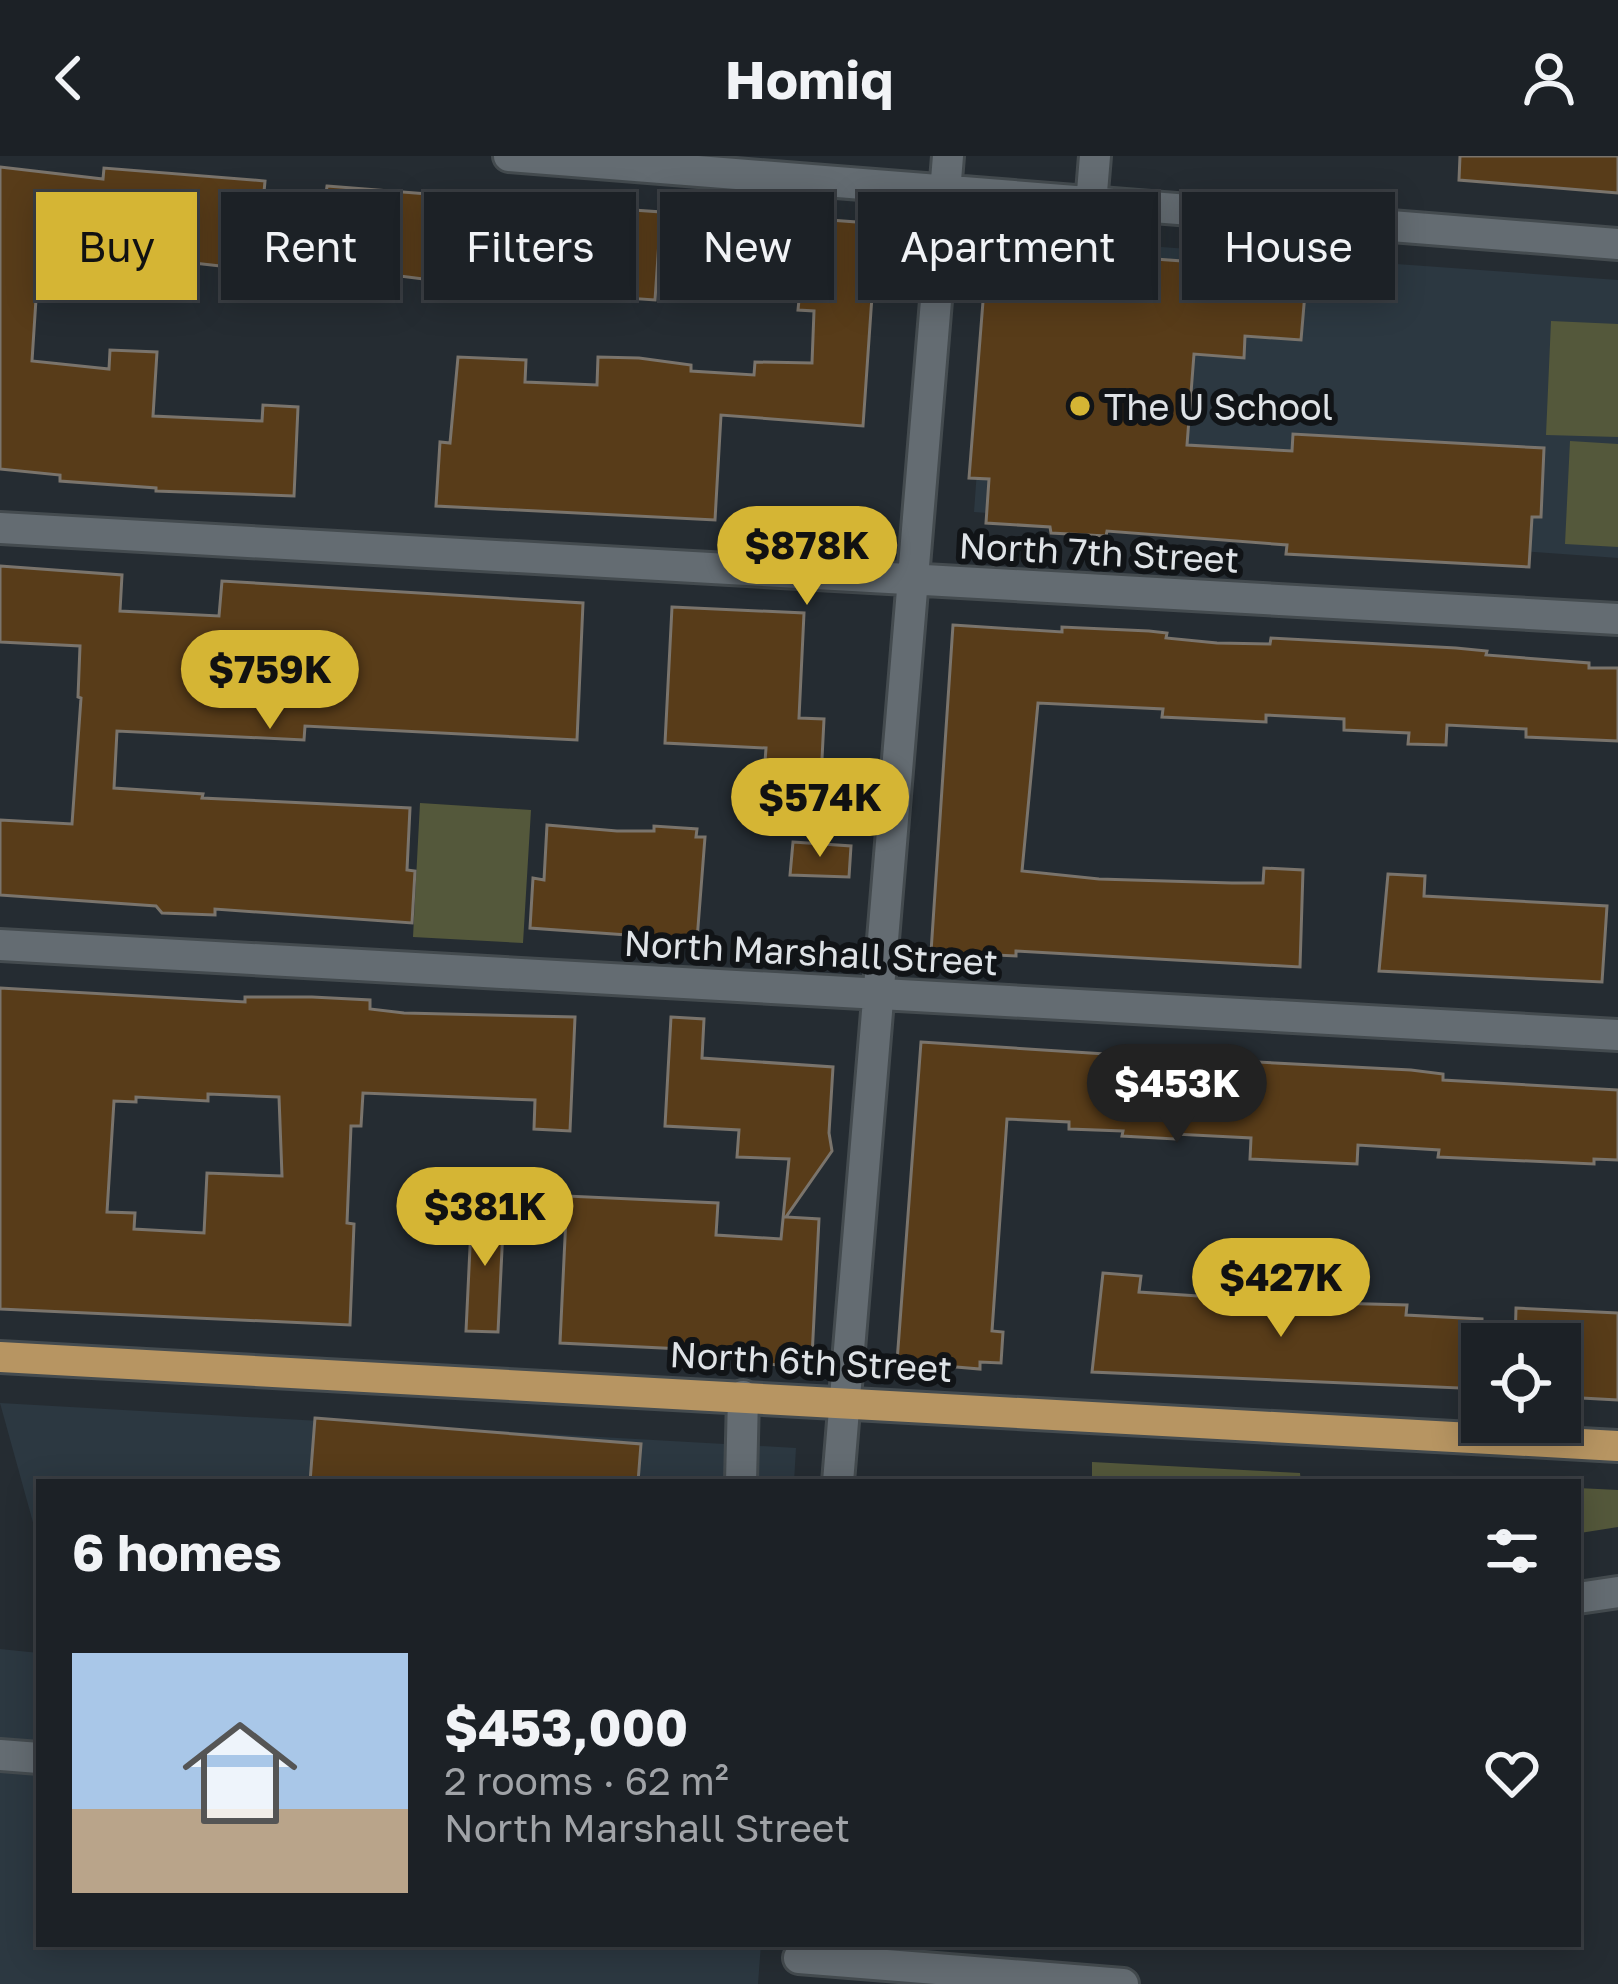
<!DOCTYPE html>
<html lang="en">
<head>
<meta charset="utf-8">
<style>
  :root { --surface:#1c2126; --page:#25292e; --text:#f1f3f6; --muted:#a0a3a7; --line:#3a3e43; --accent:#d5b534 }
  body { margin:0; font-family:"Golos Text",sans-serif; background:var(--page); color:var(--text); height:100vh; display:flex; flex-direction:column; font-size:45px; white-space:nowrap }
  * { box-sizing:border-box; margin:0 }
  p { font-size:39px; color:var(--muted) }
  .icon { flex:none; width:66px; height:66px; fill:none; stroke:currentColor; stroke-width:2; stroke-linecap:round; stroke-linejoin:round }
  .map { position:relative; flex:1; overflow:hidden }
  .details { position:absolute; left:36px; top:1323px; width:1545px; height:468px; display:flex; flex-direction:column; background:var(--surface); border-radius:0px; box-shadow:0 6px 30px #0003,0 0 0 3px var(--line) }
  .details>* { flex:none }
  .banner { position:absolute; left:36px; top:36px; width:1548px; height:108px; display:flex; gap:24px }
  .buttons { position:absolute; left:1461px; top:1167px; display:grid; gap:24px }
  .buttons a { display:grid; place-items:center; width:120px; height:120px; border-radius:0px; background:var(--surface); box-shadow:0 6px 30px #0003,0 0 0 3px var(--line); font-size:60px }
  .price { position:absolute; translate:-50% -102px; padding:0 27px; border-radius:42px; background:var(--accent); color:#111; font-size:39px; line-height:78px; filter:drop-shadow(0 3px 6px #0008) }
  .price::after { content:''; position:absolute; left:50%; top:72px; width:36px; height:27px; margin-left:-18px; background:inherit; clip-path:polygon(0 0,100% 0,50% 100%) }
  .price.current { background:#222; color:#fff }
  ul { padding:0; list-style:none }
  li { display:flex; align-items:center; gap:36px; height:300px; padding:0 36px }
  li span { display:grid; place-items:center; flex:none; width:336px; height:240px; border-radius:0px; color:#555 }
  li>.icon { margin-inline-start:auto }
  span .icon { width:144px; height:144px; fill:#fffc; stroke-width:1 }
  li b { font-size:51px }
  h2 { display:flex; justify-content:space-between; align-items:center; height:144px; padding:0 36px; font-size:51px }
  .chip { padding:0 42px; border-radius:0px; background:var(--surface); box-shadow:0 6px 30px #0003,0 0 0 3px var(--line); font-size:42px; line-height:108px }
  .chip.current { background:var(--accent); color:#111 }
  header { display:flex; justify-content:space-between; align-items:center; height:156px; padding:0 36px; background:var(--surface); font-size:54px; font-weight:700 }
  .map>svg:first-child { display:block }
  .built { fill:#2c3841 }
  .green { fill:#54583b }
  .building { fill:#583c19; stroke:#7a746c; stroke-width:3; fill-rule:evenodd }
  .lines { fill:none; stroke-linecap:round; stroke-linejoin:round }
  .minor-casing { stroke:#444b4f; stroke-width:36 }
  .major-casing { stroke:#444b4f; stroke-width:36 }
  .minor { stroke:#646c72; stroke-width:30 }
  .major { stroke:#b79562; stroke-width:30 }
  .poi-dot { fill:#d5b534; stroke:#111417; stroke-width:4.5 }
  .labels { text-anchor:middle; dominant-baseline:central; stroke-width:12; stroke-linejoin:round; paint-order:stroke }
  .poi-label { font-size:36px; fill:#dfe3e7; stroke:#111417; text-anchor:start }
  .street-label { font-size:36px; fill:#dfe3e7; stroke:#111417 }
</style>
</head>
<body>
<header><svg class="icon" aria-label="back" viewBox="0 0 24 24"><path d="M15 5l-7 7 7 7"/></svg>Homiq<svg class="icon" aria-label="person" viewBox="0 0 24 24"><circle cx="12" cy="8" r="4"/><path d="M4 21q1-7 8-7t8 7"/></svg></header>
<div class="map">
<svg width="1618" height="1828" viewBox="0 0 1618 1828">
  <rect width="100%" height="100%" fill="#252c32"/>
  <path class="built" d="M994,79L1618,124V402L974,356Z
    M0,1247L796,1292L794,1326H39V1388Z
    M0,1493L39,1497V1788H761L758,1828H0Z"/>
  <path class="green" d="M1551,165L1618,168V281L1546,279Z
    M1570,285L1618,288V391L1565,388Z
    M420,647L531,654L523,787L413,781Z
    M1092,1306L1300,1317L1301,1326H1092Z
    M1578,1332L1618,1334V1371L1580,1377Z"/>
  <path class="building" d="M1460,0H1618V37L1459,24Z
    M0,11L103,23L104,12L265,25L257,114L158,103L39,97L32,205L109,213L110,194L157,196L153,260L262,265L263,249L298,251L294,340L156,335V332L60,325V319L0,313Z
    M327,30L529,46L524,92L525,136L400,120L390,123L316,118Z
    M590,51L661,56L655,144L583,139L579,98H585Z
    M816,63L883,68L877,141L872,140L863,270L721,259L715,364L436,350L440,286L450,287L458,201L526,204L525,226L597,229L598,201L639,202L691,209V215L754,219L755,206L812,207L814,155L798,154L805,84L814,85Z
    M1007,91L1073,96V92L1128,97V101L1307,114L1301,184L1245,180L1244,202L1194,198L1187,289L1292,295L1293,278L1544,292L1541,361H1532L1529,411L1286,398L1287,389L1107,375L1106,380L1051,377L1050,371L986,367L989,323L969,322L984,133L1004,135Z
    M0,410L122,419L120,455L219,460L222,425L583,447L577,584L305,570L304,584L117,575L114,632L203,638L202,642L410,652L407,714L415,715L412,767L215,753V759L162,757L156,750L0,739V664L72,668L81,542L78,541L80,490L0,486Z
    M672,451L804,457L799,562L824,563L821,623L764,620L766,592L665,587Z
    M953,469L1062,476V471L1149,475L1167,477L1166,482L1217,487L1270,488L1271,482L1456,492L1487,495L1486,499L1589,507V512H1618V585L1526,581V573L1447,569L1446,589L1408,588L1409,577L1344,574V563L1266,559V566L1162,561L1163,553L1038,547L1022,715L1099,723L1232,727H1263L1264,712L1303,714L1300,811L1016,795V800L931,796Z
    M547,669L617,675H654V670L697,673L696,681H705L697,784L530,772L533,722L544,724Z
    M793,686L851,690L849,721L790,719Z
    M1388,718L1425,720L1424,740L1607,750L1602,826L1379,815Z
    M0,832L245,846V841H312L370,844V853L404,857L575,861L570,975L534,973L535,944L363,937L361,970H351L347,1067L354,1068L350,1169L0,1153ZM208,938L279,941L282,1020L207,1017L204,1077L134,1073L135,1057L107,1056L114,945L136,946V941L208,945Z
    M671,861L704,863L702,902L833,911L829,977L832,995L786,1061L819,1063L812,1201L796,1210L765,1208L759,1212L744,1196L560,1187L567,1040L718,1047L716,1079L781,1083L789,1003L737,1001L739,974L665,970Z
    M921,886L1121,899L1178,912V902L1411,914L1443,918V924L1618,934V1004L1594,1003V1008L1438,1001L1439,994L1358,989L1357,1008L1250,1003L1251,982L1175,978V983L1122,980L1123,975L1069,973V966L1007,963L992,1175L1003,1176L1001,1207L980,1206V1213L897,1206Z
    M472,1050L504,1052L498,1176L466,1175Z
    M1103,1117L1141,1120L1139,1136L1243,1143V1137L1294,1140V1146L1407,1149L1406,1159L1482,1163V1233L1092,1216Z
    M1516,1152L1618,1157V1244L1564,1241L1565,1233H1560V1188H1515Z
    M315,1262L641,1288L638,1326H310Z"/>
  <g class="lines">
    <defs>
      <path id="minor" d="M509,0L1618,88
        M1091,48L1095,0
        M0,372L1618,463
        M0,789L1618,879
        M741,1326L743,1240
        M838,1326L948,0
        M1578,1442L1618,1436
        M0,1599L39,1602
        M799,1802L1123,1828"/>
      <path id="major" d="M0,1201L1618,1290"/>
    </defs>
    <use href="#minor" class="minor-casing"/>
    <use href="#major" class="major-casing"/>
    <use href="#minor" class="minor"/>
    <use href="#major" class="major"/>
  </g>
  <circle class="poi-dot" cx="1080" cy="250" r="12"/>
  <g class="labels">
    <g class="poi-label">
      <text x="1104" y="250">The U School</text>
    </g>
    <g class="street-label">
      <text transform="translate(1099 396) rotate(3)">North 7th Street</text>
      <text transform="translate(811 796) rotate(3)">North Marshall Street</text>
      <text transform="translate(811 1205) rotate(3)">North 6th Street</text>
    </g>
  </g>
</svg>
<div class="buttons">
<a><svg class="icon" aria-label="locate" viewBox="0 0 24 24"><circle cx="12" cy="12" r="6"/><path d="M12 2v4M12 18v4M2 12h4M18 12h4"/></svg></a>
</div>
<b class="price" style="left:807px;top:452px">$878K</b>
<b class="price" style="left:270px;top:576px">$759K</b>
<b class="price" style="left:820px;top:704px">$574K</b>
<b class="price current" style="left:1177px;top:990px">$453K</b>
<b class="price" style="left:485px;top:1113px">$381K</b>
<b class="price" style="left:1281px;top:1184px">$427K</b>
<div class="banner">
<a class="chip current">Buy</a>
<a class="chip">Rent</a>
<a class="chip">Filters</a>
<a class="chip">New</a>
<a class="chip">Apartment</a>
<a class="chip">House</a>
</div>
<section class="details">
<h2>6 homes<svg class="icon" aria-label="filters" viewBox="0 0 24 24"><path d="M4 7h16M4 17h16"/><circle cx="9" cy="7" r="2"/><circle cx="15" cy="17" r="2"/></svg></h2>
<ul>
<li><span style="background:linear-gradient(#a9c7e8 65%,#b9a48a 0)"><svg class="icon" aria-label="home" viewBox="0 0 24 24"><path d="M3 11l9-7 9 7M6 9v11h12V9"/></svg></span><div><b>$453,000</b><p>2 rooms · 62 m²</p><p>North Marshall Street</p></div><svg class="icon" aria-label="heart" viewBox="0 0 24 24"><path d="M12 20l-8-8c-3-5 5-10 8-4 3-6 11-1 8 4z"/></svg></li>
</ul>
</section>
</div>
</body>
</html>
